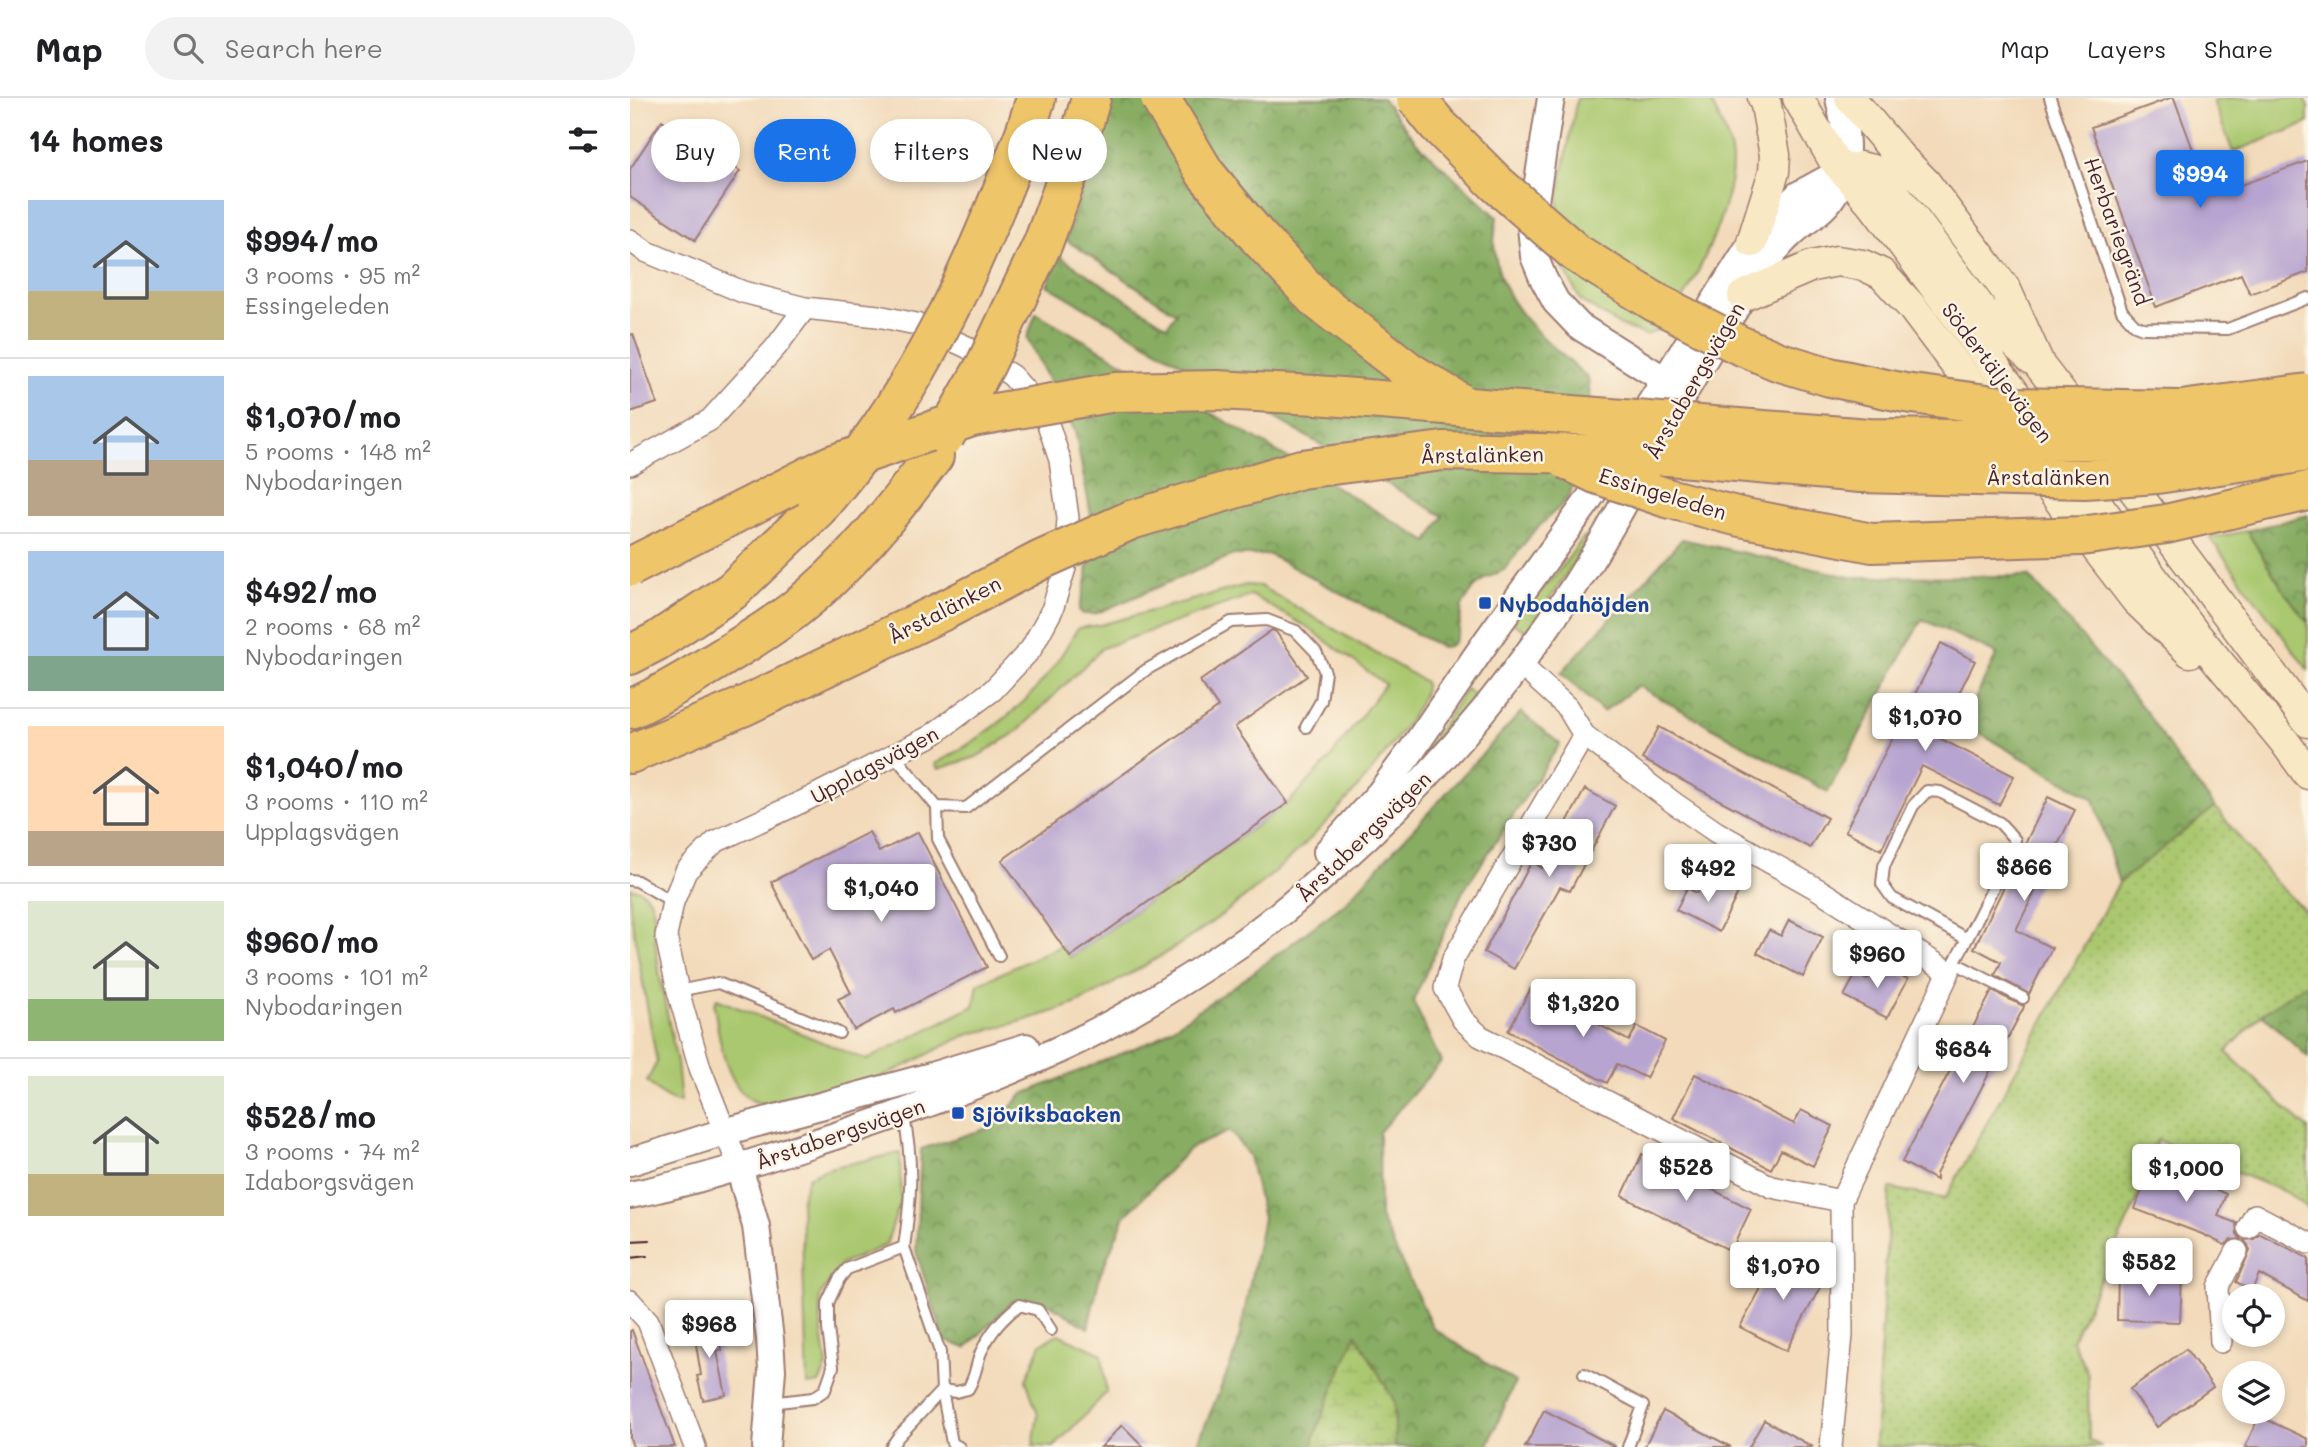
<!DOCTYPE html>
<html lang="en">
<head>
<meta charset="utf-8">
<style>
  :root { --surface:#fff; --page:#f2f2f2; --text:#202124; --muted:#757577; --line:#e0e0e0; --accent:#1a73e8 }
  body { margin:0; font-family:Mali,sans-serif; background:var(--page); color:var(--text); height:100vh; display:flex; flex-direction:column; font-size:26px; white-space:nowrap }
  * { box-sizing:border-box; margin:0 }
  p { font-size:23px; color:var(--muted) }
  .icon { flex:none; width:38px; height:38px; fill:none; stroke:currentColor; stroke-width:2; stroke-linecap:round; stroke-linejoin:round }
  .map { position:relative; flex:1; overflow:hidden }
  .drawer { display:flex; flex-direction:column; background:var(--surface); width:630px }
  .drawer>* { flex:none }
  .guide { position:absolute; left:21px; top:21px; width:665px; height:63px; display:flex; gap:14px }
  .buttons { position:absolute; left:1592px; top:1186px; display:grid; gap:14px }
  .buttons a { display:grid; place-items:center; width:63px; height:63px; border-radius:50%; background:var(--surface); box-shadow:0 4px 10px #0003; font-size:35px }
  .price { position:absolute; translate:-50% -60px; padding:0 16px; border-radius:7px; background:#fff; color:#222; font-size:23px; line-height:46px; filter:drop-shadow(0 2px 4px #0008) }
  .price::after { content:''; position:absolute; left:50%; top:42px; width:21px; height:16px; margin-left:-10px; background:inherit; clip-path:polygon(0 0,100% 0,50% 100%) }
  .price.on { background:var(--accent); color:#fff }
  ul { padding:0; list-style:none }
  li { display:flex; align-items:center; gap:21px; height:175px; padding:0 28px }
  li+li { border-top:2px solid var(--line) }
  li span { display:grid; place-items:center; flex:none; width:196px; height:140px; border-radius:0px; color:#555 }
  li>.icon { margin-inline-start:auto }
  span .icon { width:84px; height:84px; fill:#fffc; stroke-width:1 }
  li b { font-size:30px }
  h2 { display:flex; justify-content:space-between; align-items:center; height:84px; padding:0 28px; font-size:30px }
  .pill { padding:0 24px; border-radius:32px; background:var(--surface); box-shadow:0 4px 10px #0003; font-size:24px; line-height:63px }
  .pill.on { background:var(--accent); color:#fff }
  header { display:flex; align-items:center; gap:42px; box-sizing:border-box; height:98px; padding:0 35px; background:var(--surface); border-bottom:2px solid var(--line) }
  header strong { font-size:33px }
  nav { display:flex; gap:38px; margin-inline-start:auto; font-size:24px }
  .search { width:490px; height:63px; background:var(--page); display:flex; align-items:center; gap:18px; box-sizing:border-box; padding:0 24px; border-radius:38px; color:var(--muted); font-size:26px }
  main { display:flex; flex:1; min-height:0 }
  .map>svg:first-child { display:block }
  .grass { fill:#aac870; stroke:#7a744e; stroke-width:2 }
  .forest { fill:url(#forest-crowns); stroke:#686646; stroke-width:2 }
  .wetland { fill:url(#wetland-marsh); stroke:#7a744e; stroke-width:2 }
  .park { fill:url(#park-dots); stroke:#7a744e; stroke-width:2 }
  .building { fill:#b7a4d0 }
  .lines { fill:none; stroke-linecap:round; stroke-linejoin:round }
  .service-casing { stroke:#9e7c72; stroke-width:14 }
  .minor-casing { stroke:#9e7c72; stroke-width:24 }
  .tertiary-casing { stroke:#9e7c72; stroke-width:30 }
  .secondary-casing { stroke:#9e7c72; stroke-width:33 }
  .motorway-casing { stroke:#9e7c72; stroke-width:42 }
  .service { stroke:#fff; stroke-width:10 }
  .minor { stroke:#fff; stroke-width:21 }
  .tertiary { stroke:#fff; stroke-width:26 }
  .secondary { stroke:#f8e8c3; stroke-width:30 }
  .motorway { stroke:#eec569; stroke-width:38 }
  .tram { stroke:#4a1f2b; stroke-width:2 }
  .motorway-bridge-casing { stroke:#9e7c72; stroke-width:42; stroke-linecap:butt }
  .motorway-bridge { stroke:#eec569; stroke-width:38 }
  .transit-dot { fill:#1a4fb4; stroke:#fcf5e5; stroke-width:2.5 }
  .labels { text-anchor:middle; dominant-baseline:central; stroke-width:5; stroke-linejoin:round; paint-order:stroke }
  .street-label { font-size:21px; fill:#4a1f2b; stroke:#fcf5e5 }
  .transit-label { font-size:21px; font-weight:bold; fill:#164399; stroke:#fcf5e5; text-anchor:start }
</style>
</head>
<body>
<header>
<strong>Map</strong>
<div class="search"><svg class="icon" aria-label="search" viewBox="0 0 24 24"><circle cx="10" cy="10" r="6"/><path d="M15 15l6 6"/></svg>Search here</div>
<nav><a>Map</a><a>Layers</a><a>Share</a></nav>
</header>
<main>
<section class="drawer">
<h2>14 homes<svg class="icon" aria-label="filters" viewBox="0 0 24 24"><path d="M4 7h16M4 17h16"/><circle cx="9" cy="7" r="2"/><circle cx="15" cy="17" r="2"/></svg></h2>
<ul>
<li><span style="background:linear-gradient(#a9c7e8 65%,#c2b280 0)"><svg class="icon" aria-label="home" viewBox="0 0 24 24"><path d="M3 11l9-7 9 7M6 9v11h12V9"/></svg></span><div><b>$994/mo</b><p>3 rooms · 95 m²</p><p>Essingeleden</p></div></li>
<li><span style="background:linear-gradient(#a9c7e8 60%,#b9a48a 0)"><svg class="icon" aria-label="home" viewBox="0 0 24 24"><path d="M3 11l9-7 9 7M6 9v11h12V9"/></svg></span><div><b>$1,070/mo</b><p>5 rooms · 148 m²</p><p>Nybodaringen</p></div></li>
<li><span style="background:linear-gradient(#a9c7e8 75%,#7fa58c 0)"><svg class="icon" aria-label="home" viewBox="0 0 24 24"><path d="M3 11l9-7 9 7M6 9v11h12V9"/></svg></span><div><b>$492/mo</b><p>2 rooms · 68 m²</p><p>Nybodaringen</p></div></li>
<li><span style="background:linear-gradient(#ffd9b3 75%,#b9a48a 0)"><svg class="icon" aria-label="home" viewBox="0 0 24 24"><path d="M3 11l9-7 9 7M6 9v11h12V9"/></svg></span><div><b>$1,040/mo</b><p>3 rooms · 110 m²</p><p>Upplagsvägen</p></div></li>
<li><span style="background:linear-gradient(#dfe7d0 70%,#8fb573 0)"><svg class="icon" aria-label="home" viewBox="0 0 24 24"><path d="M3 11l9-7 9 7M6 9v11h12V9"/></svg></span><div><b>$960/mo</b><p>3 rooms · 101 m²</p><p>Nybodaringen</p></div></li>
<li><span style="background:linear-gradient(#dfe7d0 70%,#c2b280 0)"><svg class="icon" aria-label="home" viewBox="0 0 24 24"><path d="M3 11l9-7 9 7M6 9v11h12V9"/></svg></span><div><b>$528/mo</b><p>3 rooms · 74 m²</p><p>Idaborgsvägen</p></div></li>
</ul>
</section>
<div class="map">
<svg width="1678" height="1349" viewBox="0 0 1678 1349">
  <defs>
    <pattern id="forest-crowns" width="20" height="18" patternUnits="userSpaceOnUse" patternTransform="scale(1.75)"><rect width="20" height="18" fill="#87ac62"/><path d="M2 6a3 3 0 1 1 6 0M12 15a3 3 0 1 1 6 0" fill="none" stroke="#708b51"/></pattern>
    <pattern id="wetland-marsh" width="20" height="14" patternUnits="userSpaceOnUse" patternTransform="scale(1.75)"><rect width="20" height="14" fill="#aac870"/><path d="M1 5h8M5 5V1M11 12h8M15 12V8" fill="none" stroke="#94ab61"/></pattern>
    <pattern id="park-dots" width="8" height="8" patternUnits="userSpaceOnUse" patternTransform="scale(1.75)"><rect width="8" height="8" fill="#aac870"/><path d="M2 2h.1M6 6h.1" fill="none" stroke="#94ab61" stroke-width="1.8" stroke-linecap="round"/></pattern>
  </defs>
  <rect width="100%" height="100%" fill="#fcf5e5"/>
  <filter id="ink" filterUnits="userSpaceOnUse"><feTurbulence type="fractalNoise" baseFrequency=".0143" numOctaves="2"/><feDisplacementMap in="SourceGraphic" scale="14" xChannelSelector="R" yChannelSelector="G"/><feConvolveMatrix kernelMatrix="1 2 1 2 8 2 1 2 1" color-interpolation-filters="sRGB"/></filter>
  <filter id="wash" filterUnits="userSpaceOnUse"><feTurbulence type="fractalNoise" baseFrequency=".00686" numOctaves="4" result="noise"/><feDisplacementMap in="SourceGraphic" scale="28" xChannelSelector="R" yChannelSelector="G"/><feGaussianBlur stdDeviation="1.57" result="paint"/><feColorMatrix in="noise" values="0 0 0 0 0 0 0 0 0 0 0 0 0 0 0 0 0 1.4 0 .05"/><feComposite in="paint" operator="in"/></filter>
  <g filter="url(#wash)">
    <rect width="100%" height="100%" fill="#f2daba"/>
    <path class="grass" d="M947,0H1079C1088,18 1103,46 1102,67C1101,109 1063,194 1035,226C1031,231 1023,234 1016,237L991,228L951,203L932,167L928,100Z
      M1590,0H1675L1678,9V25L1603,54L1583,3Z
      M1617,433L1652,490L1678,525V572L1580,440Z
      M956,439L958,443L898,534L882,525L897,506L922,482L953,440Z
      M616,487L630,488L795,584C798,603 765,641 754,657C684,748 595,825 494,879C479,888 463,898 447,905C422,915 393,923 366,930C358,933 348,933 340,936C314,946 290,962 264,973C239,985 150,1013 126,1004C95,992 88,935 84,906L87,901L236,962L344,908L348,886L432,847L440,859L658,705L698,663L755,586L677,529L621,497L472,550L388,633L346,659L308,671L305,666C346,644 386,617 415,580C428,565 437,547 448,530L470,527Z
      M836,591L846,599L783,671Z
      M0,790L10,792L20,801L24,814L25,842L30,880L47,965L51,1004C37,1004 26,992 17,983L27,964L0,812Z
      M270,1055L271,1102L256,1147L212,1166L190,1198V1221L197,1268L189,1285L177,1287L171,1103L178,1079L199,1070Z
      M428,1236L472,1256L476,1295L424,1349L403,1348L408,1317L396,1282L411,1246Z"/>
    <path class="forest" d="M481,0H752L787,45L867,119C866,128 864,137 864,146C868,210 915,240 958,280L963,333L938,401L904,433L874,472L854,481L844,490L832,508L829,533L824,544L819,548L811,549L640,457H603L465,516H453L449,512L457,481L461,417L445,333L397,240L406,215L616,335L798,444L813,418L417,187L429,158L537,228L546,215L436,142Z
      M1678,417V525L1652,490L1617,433Z
      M1052,441L1220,479L1399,478L1515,612L1550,665L1645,784L1678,816V959L1632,916L1596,954L1678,1031V1111L1658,1095L1527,1042L1506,1105L1245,1349L1260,1090L1316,1101L1489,785L1464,701L1333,626L1367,556L1292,521L1198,694L1008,588L973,614L931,575Z
      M891,614L930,646L832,795L783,903L811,964L749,1034L750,1119L803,1230L885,1284L857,1349H765L764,1303L726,1237L689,1326L682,1349H566L607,1251L633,1120L619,1058L600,1033L560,1050L495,1118L470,1177L458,1230L416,1204L383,1203L336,1250L314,1242L286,1153L291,1051L362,1029L393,996L524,942L613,882L714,806Z"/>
    <path class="wetland" d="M726,1236L764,1303L765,1349H682L689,1326Z"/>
    <path class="park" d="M1585,709L1645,784L1678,816V884L1632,916L1596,954L1678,1031V1111L1658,1095L1527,1042L1506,1105L1442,1242L1458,1276L1459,1342L1472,1349H1245L1260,1090L1315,1101L1489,785Z"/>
    <g id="blocks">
      <path class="building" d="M1540,0H1544L1580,98L1678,63V174L1620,196L1611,176L1526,209L1461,29Z
        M32,22L110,73L65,142L0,99V71Z
        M3,236L27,305L0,314V237Z
        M642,532L646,534L677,578L605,629L658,705L440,859L372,762L588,609L570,583Z
        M1311,545L1345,563L1307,639L1384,678L1369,707L1292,668L1251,752L1215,733Z
        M1029,629L1197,720L1180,750L1012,661Z
        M955,691L985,708L940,793L930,789L884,871L854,854L902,763L912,770Z
        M1418,699L1445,712L1386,832L1422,850L1399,896L1365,877L1371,864L1344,850Z
        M239,734L249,754L288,734L357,869L266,915L264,911L224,932L208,901L221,895L199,852L181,862L141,784Z
        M1075,779L1108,795L1089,834L1046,812L1057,790L1067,795Z
        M1159,822L1193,839L1173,879L1127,855L1139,832L1151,838Z
        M1246,865L1278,881L1257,920L1214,898L1226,876L1237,882Z
        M901,890L999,943L1007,928L1035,943L1016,980L987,966L977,985L878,933Z
        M1362,893L1394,908L1393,911L1306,1076V1082L1272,1064Z
        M1065,976L1164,1026L1171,1012L1203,1028L1183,1068L1151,1052L1141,1071L1043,1020Z
        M1012,1056L1121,1111L1101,1153L992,1098Z
        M1522,1064L1596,1096L1588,1118L1606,1125L1607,1136L1611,1141L1601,1142L1595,1147L1572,1136L1505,1111Z
        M1630,1136L1678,1160V1203L1629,1176L1622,1192L1606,1184L1620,1153L1618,1147L1614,1142L1624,1141Z
        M1150,1155L1195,1180L1156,1253L1110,1229Z
        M1488,1177L1552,1179L1550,1224L1487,1222Z
        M88,1224L92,1252L87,1253L96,1297L73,1302L67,1278L71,1277L63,1228Z
        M2,1232L21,1284L45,1349H3L0,1340V1233Z
        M1556,1251L1583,1289L1527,1329L1500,1291Z
        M914,1312L986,1349H895Z
        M1033,1313L1101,1349H1014Z
        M1629,1318L1678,1341V1349H1615Z
        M1134,1322L1183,1349H1119Z
        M492,1327L514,1349H471Z"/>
    </g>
  </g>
  <g filter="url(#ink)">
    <use href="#blocks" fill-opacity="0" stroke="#9e7c72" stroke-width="2"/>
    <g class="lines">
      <defs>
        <path id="service" d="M1420,0L1492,213L1505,227L1513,230L1598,231L1678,200
          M264,657L307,709L336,710L516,572L601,524L637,522L666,533L686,554L695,574L691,603L676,629
          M307,709L308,741L369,858
          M0,782L7,783L43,804
          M1325,865L1393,900
          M1319,874L1337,841L1262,800L1252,786L1254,768L1283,708L1297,693L1310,694L1370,725L1385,742L1380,756L1337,841
          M48,893L88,885L209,935
          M273,1016C284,1063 281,1101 274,1149
          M954,1276L1013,1308L998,1349
          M312,1292L322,1345L329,1349
          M140,1305L183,1300L195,1292L203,1269L198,1231V1205L209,1181L217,1171L274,1149L310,1254L312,1292L326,1294L338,1291C346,1278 346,1267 351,1254C361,1233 372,1221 389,1207L408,1212L421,1232
          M261,1349L268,1339L312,1292"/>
        <path id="minor" d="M0,142L15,153L113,194L175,210L248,218L286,226L337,249L382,278L414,314L430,362L438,420L435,470L422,512L401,551L363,592L301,638L178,701L85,744L56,773L43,804L36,838L48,893L70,970L109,1069
          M0,366L80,322L146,249L175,210
          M891,567L937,609L954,637L1044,705L1086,734L1189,792L1319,874L1211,1103L1212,1237L1201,1349
          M954,637L823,861L815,890L833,922L850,938L1142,1089L1211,1103
          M1618,1130L1625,1117L1678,1145
          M0,1203L18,1223L65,1349
          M1591,1244L1588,1189L1607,1153"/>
        <path id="tertiary" d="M921,0L901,129L904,158L913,180L926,204L949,228L1049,291
          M1003,333L1122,144L1168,97L1214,72
          M1031,336C1051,299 1072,264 1094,229C1109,205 1123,180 1141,158C1147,150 1155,141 1163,134C1178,120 1194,114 1205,94C1222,65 1216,31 1209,0
          M697,754L750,695L782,652L858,541L955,407L982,365
          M0,1064L94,1034L301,978L396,949
          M109,1069L126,1128L140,1241L142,1272L136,1349
          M0,1097C70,1083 137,1060 205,1038C281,1013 355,985 428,952C488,925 546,888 601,852C639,827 673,797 706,767C831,655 932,524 1010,376"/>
        <path id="secondary" d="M1168,0L1203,61L1244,108L1404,321
          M1220,0L1269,58L1295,84L1376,192L1410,268L1451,321
          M1214,72L1230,69L1243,72L1263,93L1361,224L1402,261
          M1122,144L1144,74L1145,57L1136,7L1133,0
          M1113,198L1182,168L1207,163L1233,167L1252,176L1282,209L1362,315
          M1483,364L1678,624
          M1438,367L1562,532L1654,643L1678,676
          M1403,368L1506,502L1560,554"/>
        <path id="motorway" d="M396,32L406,0
          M442,66L461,0
          M0,557L27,543L102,493L187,411
          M0,611C26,600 50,585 75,570C105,552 136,533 164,512C219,469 262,414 304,358
          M0,656L112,609L315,512"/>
      </defs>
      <use href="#service" class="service-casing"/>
      <use href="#minor" class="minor-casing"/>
      <use href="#tertiary" class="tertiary-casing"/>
      <use href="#secondary" class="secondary-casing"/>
      <use href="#motorway" class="motorway-casing"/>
      <use href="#service" class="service"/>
      <use href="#minor" class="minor"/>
      <use href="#tertiary" class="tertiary"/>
      <use href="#secondary" class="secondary"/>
      <use href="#motorway" class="motorway"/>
      <path class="tram" d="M0,1143L20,1142
        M0,1160L17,1158"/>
      <defs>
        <path id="motorway-bridge" d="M530,0L575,75L628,139L686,201L780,274L829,304
          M786,0L807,26L867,86L946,155L1025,204L1107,246L1147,263L1200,279L1275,295L1379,309L1551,312L1678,295
          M315,338L356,266L413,145L442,66
          M937,362L966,376L1037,400L1110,419L1242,445L1451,438L1536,426L1678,393
          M187,411C205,389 224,367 240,344C308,250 355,140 396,32
          M0,469L201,367L342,319L485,294L587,292L686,297L1239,340L1526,343L1678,324
          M315,512L411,462L501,422L671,371L813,353L1039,358L1230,375L1455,381L1527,376L1678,354"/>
      </defs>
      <use href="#motorway-bridge" class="motorway-bridge-casing"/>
      <use href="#motorway-bridge" class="motorway-bridge"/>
    </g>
  </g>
  <g class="transit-dot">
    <rect x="848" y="498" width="14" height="14" rx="3.5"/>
    <rect x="321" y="1008" width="14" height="14" rx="3.5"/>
  </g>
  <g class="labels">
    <g class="street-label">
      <text transform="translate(1488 133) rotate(70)">Herbariegränd</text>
      <text transform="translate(1368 274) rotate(53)">Södertäljevägen</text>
      <text transform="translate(1064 282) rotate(-60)">Årstabergsvägen</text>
      <text transform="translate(852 356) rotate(-1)">Årstalänken</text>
      <text x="1418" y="378">Årstalänken</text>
      <text transform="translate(1033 395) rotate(17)">Essingeleden</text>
      <text transform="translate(314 511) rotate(-27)">Årstalänken</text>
      <text transform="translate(244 666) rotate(-28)">Upplagsvägen</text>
      <text transform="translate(733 738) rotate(-44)">Årstabergsvägen</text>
      <text transform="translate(210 1035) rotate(-19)">Årstabergsvägen</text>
    </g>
    <g class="transit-label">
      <text x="869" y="505">Nybodahöjden</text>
      <text x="342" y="1015">Sjöviksbacken</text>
    </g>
  </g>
</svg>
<div class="buttons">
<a><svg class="icon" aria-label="locate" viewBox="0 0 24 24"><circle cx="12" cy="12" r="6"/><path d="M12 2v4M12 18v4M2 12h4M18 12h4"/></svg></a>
<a><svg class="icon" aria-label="layers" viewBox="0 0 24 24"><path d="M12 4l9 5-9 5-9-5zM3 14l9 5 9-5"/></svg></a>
</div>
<b class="price on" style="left:1570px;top:112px">$994</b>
<b class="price" style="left:1295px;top:655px">$1,070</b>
<b class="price" style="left:919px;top:781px">$730</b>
<b class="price" style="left:1394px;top:805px">$866</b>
<b class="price" style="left:1078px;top:806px">$492</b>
<b class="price" style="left:251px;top:826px">$1,040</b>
<b class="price" style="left:1247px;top:892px">$960</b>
<b class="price" style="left:953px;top:941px">$1,320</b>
<b class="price" style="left:1333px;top:987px">$684</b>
<b class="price" style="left:1056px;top:1105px">$528</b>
<b class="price" style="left:1556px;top:1106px">$1,000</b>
<b class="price" style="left:1519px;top:1200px">$582</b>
<b class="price" style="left:1153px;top:1204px">$1,070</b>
<b class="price" style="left:79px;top:1262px">$968</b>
<div class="guide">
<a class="pill">Buy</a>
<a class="pill on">Rent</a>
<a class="pill">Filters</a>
<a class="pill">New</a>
</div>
</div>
</main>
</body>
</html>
